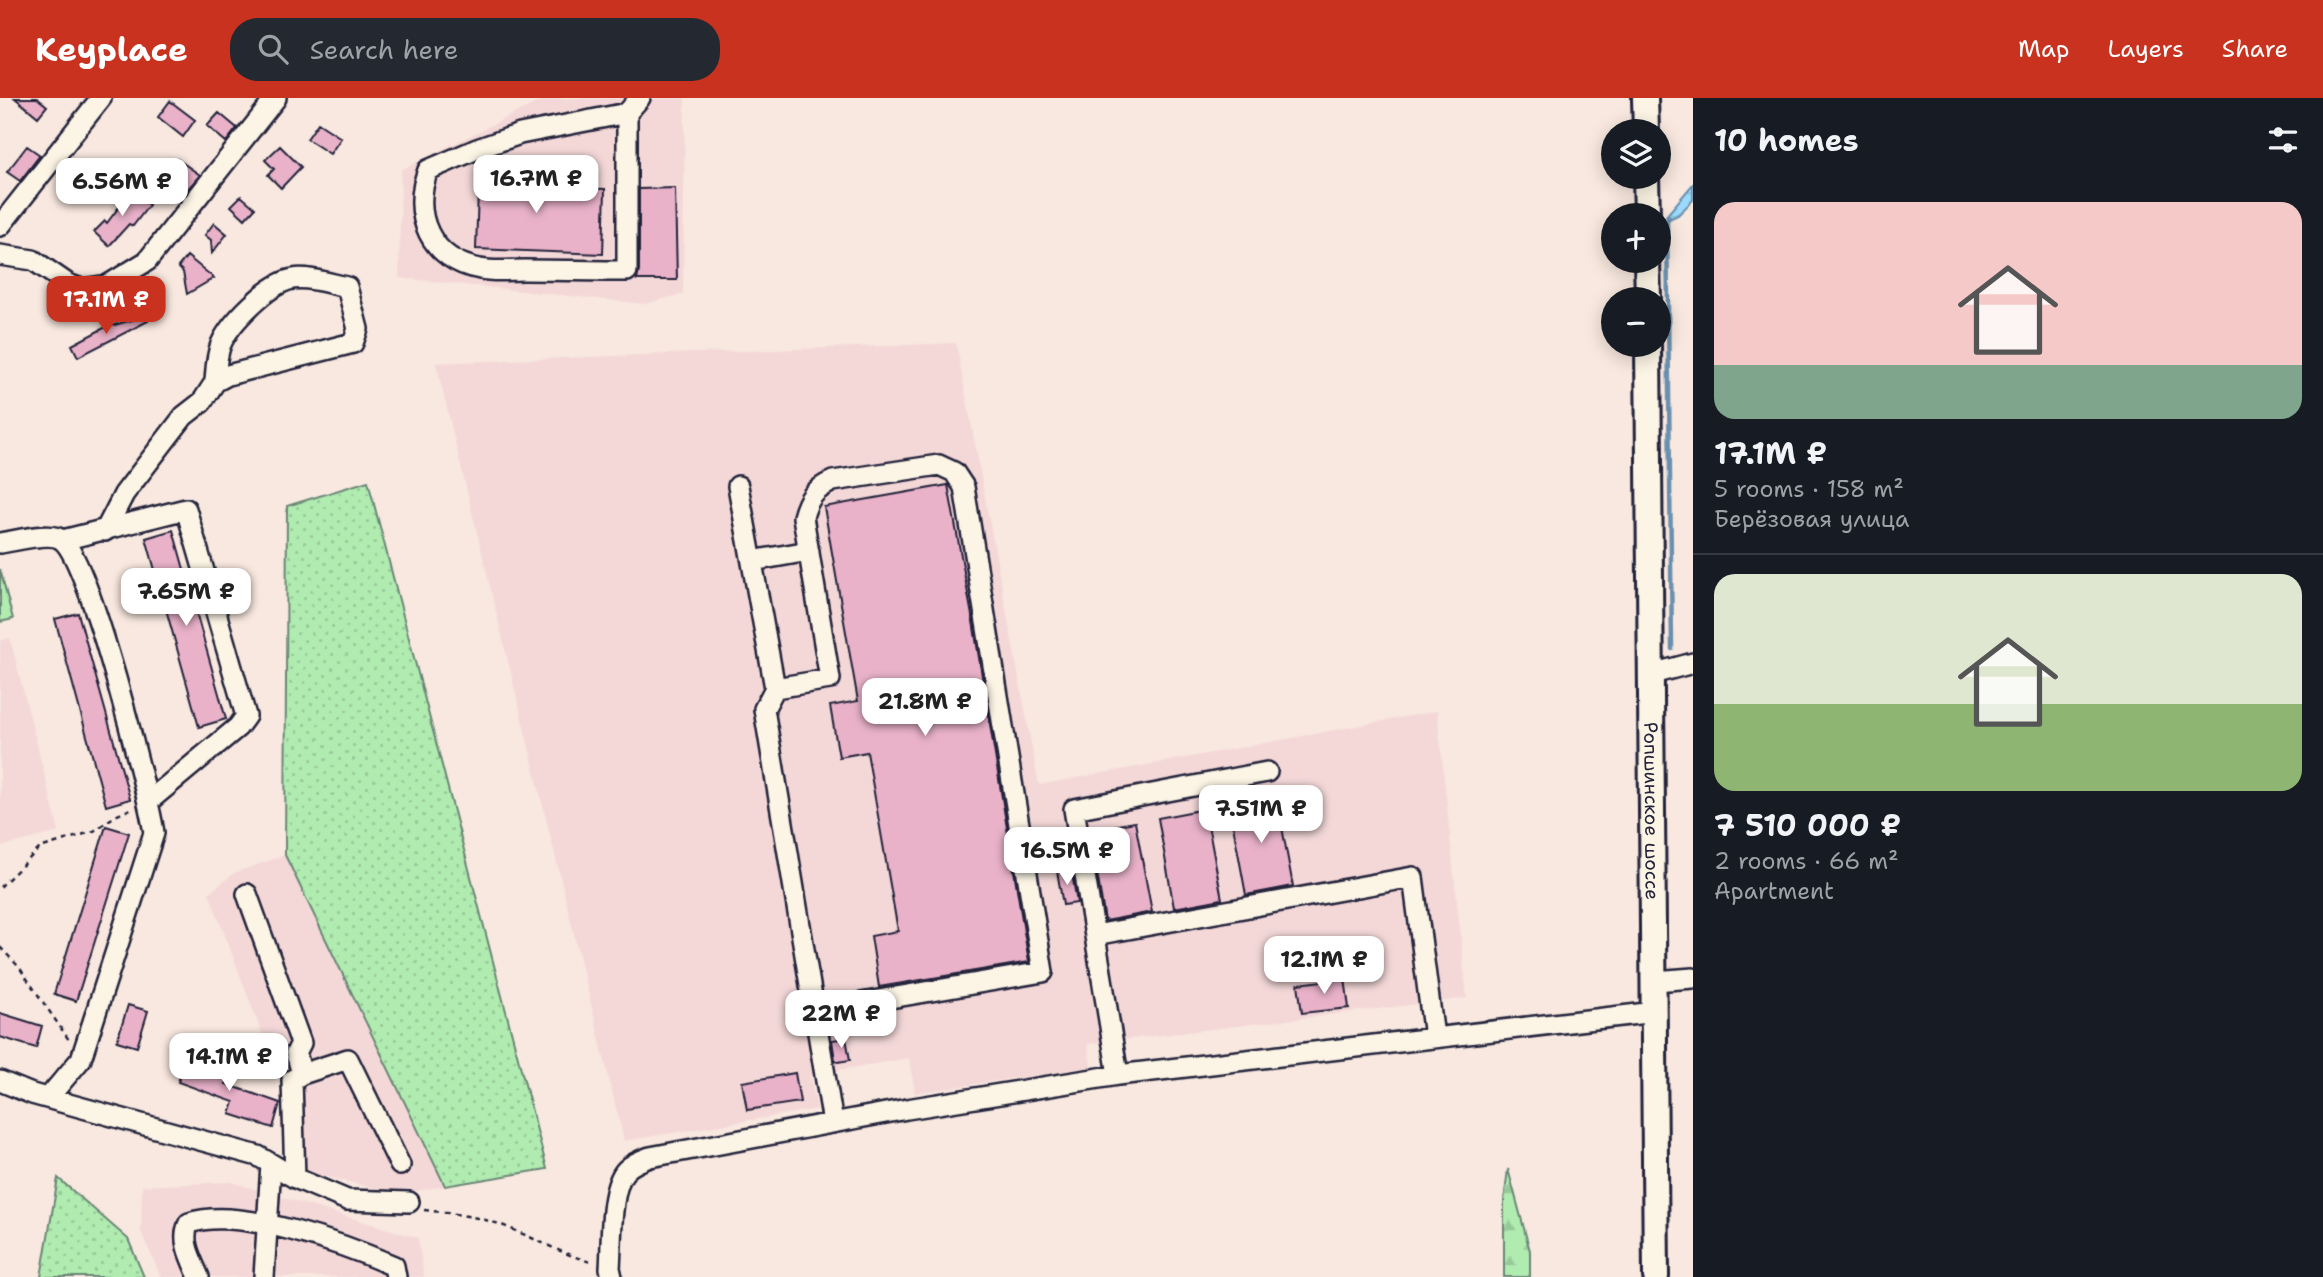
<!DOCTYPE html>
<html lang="en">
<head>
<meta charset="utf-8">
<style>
  :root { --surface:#171b24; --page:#242831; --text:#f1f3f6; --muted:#9ea1a6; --line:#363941; --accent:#c8321e }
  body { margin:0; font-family:"Shantell Sans",sans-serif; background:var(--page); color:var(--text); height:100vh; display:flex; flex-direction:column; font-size:26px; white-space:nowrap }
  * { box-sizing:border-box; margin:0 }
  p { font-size:23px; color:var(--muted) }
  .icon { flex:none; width:38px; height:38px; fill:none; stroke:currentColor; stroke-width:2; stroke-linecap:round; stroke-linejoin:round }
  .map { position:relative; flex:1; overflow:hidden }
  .panel { display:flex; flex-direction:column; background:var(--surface); width:630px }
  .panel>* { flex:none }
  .buttons { position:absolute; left:1601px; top:21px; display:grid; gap:14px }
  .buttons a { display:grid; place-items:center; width:70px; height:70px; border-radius:50%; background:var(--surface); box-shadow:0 4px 18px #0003; font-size:35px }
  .price { position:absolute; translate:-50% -60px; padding:0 16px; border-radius:14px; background:#fff; color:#222; font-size:23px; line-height:46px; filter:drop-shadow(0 2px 4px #0008) }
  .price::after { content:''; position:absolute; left:50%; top:42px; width:21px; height:16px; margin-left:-10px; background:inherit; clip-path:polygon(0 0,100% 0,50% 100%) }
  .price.selected { background:var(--accent); color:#fff }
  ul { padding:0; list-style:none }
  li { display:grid; align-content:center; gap:14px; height:371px; padding:0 21px }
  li+li { border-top:2px solid var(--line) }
  li span { display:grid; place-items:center; height:217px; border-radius:21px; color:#555 }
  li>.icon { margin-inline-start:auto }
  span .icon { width:126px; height:126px; fill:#fffc; stroke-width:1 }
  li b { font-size:30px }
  h2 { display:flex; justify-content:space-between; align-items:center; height:84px; padding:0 21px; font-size:30px }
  header { display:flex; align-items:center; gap:42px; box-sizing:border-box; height:98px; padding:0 35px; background:var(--accent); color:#fff }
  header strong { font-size:33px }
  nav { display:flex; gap:38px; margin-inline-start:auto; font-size:24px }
  .search { width:490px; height:63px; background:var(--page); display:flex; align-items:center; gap:18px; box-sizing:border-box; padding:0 24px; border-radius:28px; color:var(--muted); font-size:26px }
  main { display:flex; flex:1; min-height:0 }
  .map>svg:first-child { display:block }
  .built { fill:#f4d8d8 }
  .grass { fill:url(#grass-dots); stroke:#698676; stroke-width:2 }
  .forest { fill:url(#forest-firs); stroke:#698676; stroke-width:2 }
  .pitch { fill:#b0ebb0; stroke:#698676; stroke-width:2 }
  .water { fill:url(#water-waves); stroke:#6b90af; stroke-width:2 }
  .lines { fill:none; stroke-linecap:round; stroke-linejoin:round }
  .stream { stroke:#6b90af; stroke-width:4.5 }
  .building { fill:#e9b2c9; stroke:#22223b; stroke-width:2 }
  .minor-casing { stroke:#22223b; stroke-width:24 }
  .major-casing { stroke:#22223b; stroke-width:30 }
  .path { stroke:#22223b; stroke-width:2.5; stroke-dasharray:5 5; stroke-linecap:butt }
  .minor { stroke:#fcf5e5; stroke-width:19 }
  .major { stroke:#fcf5e5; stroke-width:24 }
  .labels { text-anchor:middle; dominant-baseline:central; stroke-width:6; stroke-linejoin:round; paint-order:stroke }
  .street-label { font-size:19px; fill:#22223b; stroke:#fcf5e5 }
</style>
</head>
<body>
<header>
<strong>Keyplace</strong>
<div class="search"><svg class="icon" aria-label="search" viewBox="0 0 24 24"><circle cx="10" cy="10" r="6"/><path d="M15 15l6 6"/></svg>Search here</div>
<nav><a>Map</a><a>Layers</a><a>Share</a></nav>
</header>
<main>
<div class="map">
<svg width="1693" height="1179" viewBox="0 0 1693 1179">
  <defs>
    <pattern id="grass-dots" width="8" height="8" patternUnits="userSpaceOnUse" patternTransform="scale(1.75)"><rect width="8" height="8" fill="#b0ebb0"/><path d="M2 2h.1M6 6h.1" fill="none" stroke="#97c998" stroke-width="1.8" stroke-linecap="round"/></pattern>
    <pattern id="forest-firs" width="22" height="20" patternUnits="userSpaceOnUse" patternTransform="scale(1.75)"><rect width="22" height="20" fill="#b0ebb0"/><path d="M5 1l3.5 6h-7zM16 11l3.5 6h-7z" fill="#97c998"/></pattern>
    <pattern id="water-waves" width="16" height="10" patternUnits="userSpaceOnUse" patternTransform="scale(1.75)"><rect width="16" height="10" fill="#9bdafc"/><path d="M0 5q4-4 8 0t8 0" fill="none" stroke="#85bbd9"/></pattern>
  </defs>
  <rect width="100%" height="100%" fill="#f8e8df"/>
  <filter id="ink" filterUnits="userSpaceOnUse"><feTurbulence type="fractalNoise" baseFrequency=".0143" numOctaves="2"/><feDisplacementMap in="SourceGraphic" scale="14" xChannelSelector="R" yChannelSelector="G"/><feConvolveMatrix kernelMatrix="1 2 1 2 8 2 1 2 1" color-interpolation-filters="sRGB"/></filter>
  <g filter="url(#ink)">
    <path class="built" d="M546,0H685L683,196L645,206L399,180L401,72Z
      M956,245L1039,687L1437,613L1467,900L1088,946L1091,969L915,995L909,960L810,977L817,1011L624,1043L436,265Z
      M10,540L59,734L0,749V543Z
      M285,757L445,1088L399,1096L294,1071L282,969L263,938L209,795L234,775Z
      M231,1084L418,1140L424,1179H161L141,1134L142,1088Z"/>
    <path class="grass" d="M368,383L547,1071L445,1088L285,757L287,408Z
      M58,1080L128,1141L144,1179H41Z"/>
    <path class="forest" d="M1508,1071L1530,1153V1179H1504V1103Z"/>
    <path class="pitch" d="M0,471L13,521L0,524Z"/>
    <path class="water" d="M1693,86V102L1678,117L1667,122L1666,118Z"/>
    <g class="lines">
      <path class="stream" d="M1669,120L1667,122L1672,551"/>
    </g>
    <path class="building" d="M15,0H37L47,8L38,19Z
      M170,3L195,22L183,39L158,19Z
      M219,15L237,30L226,44L207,28Z
      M318,25L341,40L330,56L307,41Z
      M27,48L40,57L20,83L7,74Z
      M280,48L301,69L281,90L268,77L274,71L265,62Z
      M177,61L200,77L187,92L166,77Z
      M487,61H513L512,88L605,91L603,156L476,151L479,63Z
      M675,90L677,182H637L639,173V91Z
      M131,93L149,107L133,128L129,126L109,148L94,134L105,123L107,125Z
      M241,98L255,110L245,121L231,108Z
      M214,125L227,136L212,155L211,142L205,137Z
      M187,158L214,180L187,196L183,174L178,169Z
      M146,218L148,223L78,259L72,247L104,230Z
      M948,387L973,523L1029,864L879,889L871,838L898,833L867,654L839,659L830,608L858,603L824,409Z
      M173,432L226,621L199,629L146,440Z
      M78,515L130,701L106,708L55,521Z
      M1276,697L1293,788L1246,797L1229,706Z
      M1205,711L1222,801L1174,810L1158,720Z
      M1135,724L1152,814L1105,823L1090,732Z
      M106,728L129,735L76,903L54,896Z
      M1071,770L1077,805L1063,807L1057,773Z
      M1345,880L1349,910L1302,915L1298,886Z
      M128,907L148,913L137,949L117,943Z
      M0,915L42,928L36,950L0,939Z
      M846,940L850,962L838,964L835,962L832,942Z
      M186,960L230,974L226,986L280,1005L273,1030L230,1016L234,1004L178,984Z
      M795,975L800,1004L747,1012L742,984Z"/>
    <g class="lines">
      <defs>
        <path id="minor" d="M627,15V173C593,173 558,172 524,172C510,172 494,174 480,171C430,162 411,117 428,72L477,51L520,36L627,15L640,0
          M0,128L101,0
          M0,157L33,162L68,186L81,191L108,187L147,163L276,0
          M738,388L775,590L764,611L833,1025
          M105,433L124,396L184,318L202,304L215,284L228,277L353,245L358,231L347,189C331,186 309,178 293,181C269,185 230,225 221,246C216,259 216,271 215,284
          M63,442L186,411L246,618L238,629L149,703
          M0,445C15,443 51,433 62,442C90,463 147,691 154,735L81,961L48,1000
          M752,463L809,453
          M1652,576L1693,565
          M775,590L830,581L803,419C808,400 815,391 833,383L939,367L954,374L964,389L1043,874L814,913
          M247,796L301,945L296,955L302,976
          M1095,837L1413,779L1434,939
          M1655,883L1693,880
          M1118,977L1074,711L1267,674
          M0,983L32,996L258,1058L295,1080L347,1102L409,1104
          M295,1080L292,982L302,976L348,961L400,1067
          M199,1179C192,1162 180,1143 189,1125C239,1108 346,1147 394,1168L396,1179
          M264,1179L271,1066
          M612,1179L610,1170C612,1146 609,1090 626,1072C633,1065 641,1062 650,1059L907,1011L1118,977L1655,914"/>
        <g id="major">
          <path d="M1645,0L1646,33"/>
          <path d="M1646,79L1647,117"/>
          <path d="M1647,163L1648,201"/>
          <path id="s1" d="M1648,247L1656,1179"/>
        </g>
      </defs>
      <use href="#minor" class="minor-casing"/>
      <use href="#major" class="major-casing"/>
      <path class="path" d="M0,789L40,750L94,733L115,718L133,710
        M0,849L19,869L69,942
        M424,1112C449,1115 475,1118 499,1126C531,1138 561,1156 594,1165"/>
      <use href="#minor" class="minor"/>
      <use href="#major" class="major"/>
    </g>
  </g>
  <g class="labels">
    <g class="street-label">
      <text stroke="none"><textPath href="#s1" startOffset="466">Ропшинское шоссе</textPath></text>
    </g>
  </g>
</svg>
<div class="buttons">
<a><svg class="icon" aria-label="layers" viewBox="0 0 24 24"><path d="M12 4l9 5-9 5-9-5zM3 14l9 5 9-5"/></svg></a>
<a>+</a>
<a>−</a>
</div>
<b class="price" style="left:536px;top:117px">16.7M ₽</b>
<b class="price" style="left:122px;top:120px">6.56M ₽</b>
<b class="price selected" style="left:106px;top:238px">17.1M ₽</b>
<b class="price" style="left:186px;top:530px">7.65M ₽</b>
<b class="price" style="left:925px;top:640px">21.8M ₽</b>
<b class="price" style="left:1261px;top:747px">7.51M ₽</b>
<b class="price" style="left:1067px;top:789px">16.5M ₽</b>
<b class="price" style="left:1324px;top:898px">12.1M ₽</b>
<b class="price" style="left:841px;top:952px">22M ₽</b>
<b class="price" style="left:229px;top:995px">14.1M ₽</b>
</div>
<section class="panel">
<h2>10 homes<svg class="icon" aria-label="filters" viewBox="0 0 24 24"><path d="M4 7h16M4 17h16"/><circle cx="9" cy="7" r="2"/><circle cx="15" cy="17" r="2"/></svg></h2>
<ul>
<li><span style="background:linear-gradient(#f6c9c9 75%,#7fa58c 0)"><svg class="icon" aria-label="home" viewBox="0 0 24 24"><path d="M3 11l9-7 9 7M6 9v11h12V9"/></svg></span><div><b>17.1M ₽</b><p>5 rooms · 158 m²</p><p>Берёзовая улица</p></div></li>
<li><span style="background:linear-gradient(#dfe7d0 60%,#8fb573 0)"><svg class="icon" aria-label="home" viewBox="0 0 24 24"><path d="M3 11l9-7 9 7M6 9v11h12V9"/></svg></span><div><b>7 510 000 ₽</b><p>2 rooms · 66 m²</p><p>Apartment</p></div></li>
</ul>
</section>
</main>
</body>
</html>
